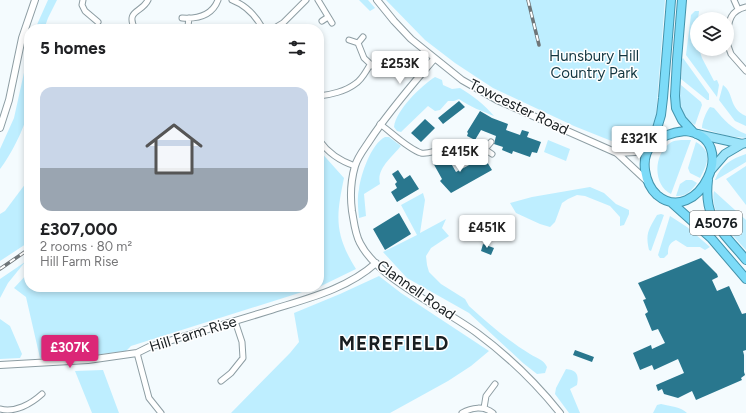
<!DOCTYPE html>
<html lang="en">
<head>
<meta charset="utf-8">
<style>
  :root { --surface:#fff; --page:#f2f2f2; --text:#202124; --muted:#757577; --line:#e0e0e0; --accent:#db2777 }
  body { margin:0; font-family:Figtree,sans-serif; background:var(--page); color:var(--text); height:100vh; display:flex; flex-direction:column; font-size:15px; white-space:nowrap }
  * { box-sizing:border-box; margin:0 }
  p { font-size:13px; color:var(--muted) }
  .icon { flex:none; width:22px; height:22px; fill:none; stroke:currentColor; stroke-width:2; stroke-linecap:round; stroke-linejoin:round }
  .map { position:relative; flex:1; overflow:hidden }
  .drawer { position:absolute; left:24px; top:24px; width:300px; height:268px; display:flex; flex-direction:column; background:var(--surface); border-radius:16px; box-shadow:0 2px 6px #0003 }
  .drawer>* { flex:none }
  .tools { position:absolute; left:690px; top:12px; display:grid; gap:8px }
  .tools a { display:grid; place-items:center; width:44px; height:44px; border-radius:50%; background:var(--surface); box-shadow:0 2px 6px #0003; font-size:20px }
  .price { position:absolute; translate:-50% -34px; padding:0 9px; border-radius:4px; background:#fff; color:#222; font-size:13px; line-height:26px; filter:drop-shadow(0 1px 2px #0008) }
  .price::after { content:''; position:absolute; left:50%; top:24px; width:12px; height:9px; margin-left:-6px; background:inherit; clip-path:polygon(0 0,100% 0,50% 100%) }
  .price.selected { background:var(--accent); color:#fff }
  ul { padding:0; list-style:none }
  li { display:grid; align-content:center; gap:8px; height:212px; padding:0 16px }
  li+li { border-top:1px solid var(--line) }
  li span { display:grid; place-items:center; height:124px; border-radius:12px; color:#555 }
  li>.icon { margin-inline-start:auto }
  span .icon { width:72px; height:72px; fill:#fffc; stroke-width:1 }
  li b { font-size:17px }
  h2 { display:flex; justify-content:space-between; align-items:center; height:48px; padding:0 16px; font-size:17px }
  .map>svg:first-child { display:block }
  .green { fill:#beeeff }
  .building { fill:#29778e }
  .lines { fill:none; stroke-linecap:round; stroke-linejoin:round }
  .minor-casing { stroke:#8d9da3; stroke-width:7 }
  .tertiary-casing { stroke:#8d9da3; stroke-width:8 }
  .primary-casing { stroke:#4493ab; stroke-width:10 }
  .trunk-casing { stroke:#4493ab; stroke-width:10 }
  .minor { stroke:#fff; stroke-width:5 }
  .tertiary { stroke:#fff; stroke-width:6 }
  .primary { stroke:#9de4fa; stroke-width:8 }
  .trunk { stroke:#7cdbf8; stroke-width:8 }
  .rail-casing { stroke:#6f7679; stroke-width:3.5 }
  .rail { stroke:#fff; stroke-width:2; stroke-dasharray:6; stroke-linecap:butt }
  .labels { text-anchor:middle; dominant-baseline:central; stroke-width:3; stroke-linejoin:round; paint-order:stroke }
  .shield { fill:#fff; stroke:#5d6264; stroke-width:1 }
  .shield-label { font-size:14px; font-weight:bold; fill:#181e21 }
  .park-label { font-size:15px; fill:#123641; stroke:#fff }
  .street-label { font-size:15px; fill:#181e21; stroke:#fff }
  .district-label { font-size:19px; font-weight:bold; letter-spacing:1px; fill:#181e21; stroke:#fff }
</style>
</head>
<body>
<div class="map">
<svg width="746" height="413" viewBox="0 0 746 413">
  <rect width="100%" height="100%" fill="#f4fbfe"/>
  <path class="green" d="M48,0H57L48,18L44,29H35Z
    M359,0H368L375,8L370,11Z
    M386,0H665L656,116L649,136L641,142H614L574,126L493,88L455,63L425,40Z
    M695,11H699L696,36L697,49H699L702,58L714,81L717,80L719,85L717,97L686,55L691,15Z
    M29,50C29,68 30,88 29,106C28,122 10,157 0,169V149L14,118Z
    M683,58L709,94V100H707L681,79L682,59Z
    M435,77L442,80L443,85L452,89L460,88C473,96 484,104 494,116C482,111 470,107 459,99L454,101H448L440,110L435,111L428,106L401,132L397,131L394,127C396,110 421,86 435,77Z
    M681,85L701,102L702,105L695,125C678,115 679,103 681,85Z
    M723,85C735,94 728,108 746,116V126L735,121L719,100Z
    M710,107L714,108C724,120 732,129 746,134V138L727,136L702,128C702,122 706,112 710,107Z
    M385,137H389L401,146C392,157 376,169 380,184L364,194L366,216L359,218C358,208 357,198 359,189C361,174 371,144 385,137Z
    M548,140L570,149L566,161L544,152Z
    M685,140H691L671,194C653,185 653,155 670,143C674,140 680,140 685,140Z
    M696,142C713,152 708,163 700,178L690,173L688,168Z
    M319,150L344,178C336,216 334,234 356,269L319,287Z
    M746,154V162L716,180H715C721,165 731,159 746,154Z
    M746,166V205L726,179Z
    M29,179V242L0,261V214L5,211Z
    M686,180H692L697,183C692,190 686,197 676,196L680,184Z
    M590,187L604,193L616,204L629,210V214L624,225L620,226V217L610,206L585,196L577,195L568,199L562,203L555,222L550,227L540,224L516,213L510,203L532,197Z
    M714,191L746,220V250C732,234 709,214 714,191Z
    M423,193L425,200L420,233L446,219L442,228L449,236L431,248L426,256L427,265L429,272L441,284L465,299L469,306C489,324 507,340 530,354C538,359 543,359 547,367L545,373L537,374L523,363L469,313L407,278L383,252L417,235L401,205Z
    M661,214L664,215L651,251L649,250C645,233 649,229 657,215Z
    M670,216L687,227L710,247L705,250L700,247H687L676,240C669,243 668,247 668,254L664,258H660L658,255Z
    M25,262L8,283L0,298V279Z
    M29,272V287H318L131,346L126,351L86,356L40,358L26,297L14,288Z
    M379,276L401,293L489,351L471,366L448,381L390,413H231L290,353L299,342L294,313L340,294Z
    M0,319L10,326L22,354L20,358L0,359Z
    M566,369C577,370 579,375 577,385L570,389L580,413H569L555,394L556,388Z
    M103,370L119,413H92L75,371Z
    M661,404C670,406 681,407 687,413H653L657,405Z"/>
  <path class="building" d="M459,101L465,107L443,124L438,118Z
    M480,111L492,118L508,124L506,130L520,135L522,130L529,132L527,137L541,142L537,153L532,152L530,157L513,151L512,154L502,150L503,147L494,144L496,136L481,130L475,140L467,136L468,133L467,132Z
    M425,119L435,128L421,142L411,133Z
    M445,153L456,172L484,157L492,170L451,193L440,181L442,179L432,161Z
    M398,170L404,179L410,175L419,189L397,202L391,192L397,188L395,184L397,182L392,174Z
    M399,213L411,234L385,250L373,229Z
    M483,244L494,248L491,255L481,251Z
    M701,258L717,274L718,277L712,280L717,291L729,286L742,314L746,313V350L743,351L744,355V372L745,375L741,378L742,380L696,400L692,391L678,398L664,394L662,389L658,391L656,385L684,373L678,359L654,370L652,365L640,370L633,353L651,345L652,349L665,343L658,329L652,331L645,314L648,312L643,300L646,299L638,283Z
    M575,350L594,357L592,362L573,355Z"/>
  <g class="lines">
    <defs>
      <path id="minor" d="M83,0L82,5L85,11L98,22
        M232,0C245,5 256,16 263,29
        M318,0L332,23
        M734,0L738,9
        M182,18C197,19 212,16 218,0
        M322,21L328,17
        M188,26L189,18
        M135,29C125,10 142,13 148,0
        M273,29L283,23L306,0
        M727,35C729,20 730,11 746,7
        M349,40L358,43L364,58L379,72
        M358,43L363,37
        M727,43L731,54L746,71
        M319,96C330,95 346,91 355,84C362,80 366,71 370,65
        M380,124C391,132 408,149 421,153C426,154 432,152 436,151C461,146 468,137 492,154
        M319,140C328,153 340,161 355,166
        M485,149L491,142
        M137,353L149,398L161,413
        M221,381L231,373L243,358L242,342L235,321
        M484,408L486,396L495,384
        M0,409C15,413 31,404 42,394
        M462,413C472,407 484,406 493,413"/>
      <path id="tertiary" d="M377,0L394,21L411,39L462,80L497,100L617,153L647,181
        M434,59C412,85 389,111 370,140C365,148 358,156 355,166C351,180 350,196 352,211C354,222 355,234 360,243C378,279 445,309 477,333C508,356 536,383 560,413
        M0,128L9,100L22,38L35,0
        M617,153L635,152L650,147
        M0,365L88,360L137,353L149,347C189,335 229,323 268,311C305,299 346,290 376,263"/>
      <path id="primary" d="M697,134L742,144L746,143
        M712,169L725,154L742,144"/>
      <path id="trunk" d="M682,0L677,60L675,96L676,108L682,120L693,132
        M685,131C743,137 697,229 657,195C645,184 639,158 652,145C661,136 674,132 685,131Z
        M652,145L661,115L663,98L671,0
        M708,180C703,221 723,231 746,260
        M672,203L711,238L746,279"/>
    </defs>
    <use href="#minor" class="minor-casing"/>
    <use href="#tertiary" class="tertiary-casing"/>
    <use href="#primary" class="primary-casing"/>
    <use href="#trunk" class="trunk-casing"/>
    <use href="#minor" class="minor"/>
    <use href="#tertiary" class="tertiary"/>
    <use href="#primary" class="primary"/>
    <use href="#trunk" class="trunk"/>
    <defs>
      <path id="rail" d="M528,0L539,45
        M0,269L29,249"/>
    </defs>
    <use href="#rail" class="rail-casing"/>
    <use href="#rail" class="rail"/>
  </g>
  <g class="labels">
    <rect class="shield" x="690" y="211" width="52" height="24" rx="3"/>
    <g class="shield-label">
      <text x="716" y="223">A5076</text>
    </g>
    <g class="park-label">
      <text x="594" y="56">Hunsbury Hill<tspan x="594" dy="17">Country Park</tspan></text>
    </g>
    <g class="street-label">
      <text transform="translate(519 107) rotate(26)">Towcester Road</text>
      <text transform="translate(416 290) rotate(35)">Clannell Road</text>
      <text transform="translate(193 334) rotate(-17)">Hill Farm Rise</text>
    </g>
    <g class="district-label">
      <text x="394" y="343">MEREFIELD</text>
    </g>
  </g>
</svg>
<div class="tools">
<a><svg class="icon" aria-label="layers" viewBox="0 0 24 24"><path d="M12 4l9 5-9 5-9-5zM3 14l9 5 9-5"/></svg></a>
</div>
<b class="price" style="left:400px;top:85px">£253K</b>
<b class="price" style="left:639px;top:160px">£321K</b>
<b class="price" style="left:460px;top:173px">£415K</b>
<b class="price" style="left:487px;top:249px">£451K</b>
<b class="price selected" style="left:70px;top:369px">£307K</b>
<section class="drawer">
<h2>5 homes<svg class="icon" aria-label="filters" viewBox="0 0 24 24"><path d="M4 7h16M4 17h16"/><circle cx="9" cy="7" r="2"/><circle cx="15" cy="17" r="2"/></svg></h2>
<ul>
<li><span style="background:linear-gradient(#c9d6e8 65%,#9aa5b1 0)"><svg class="icon" aria-label="home" viewBox="0 0 24 24"><path d="M3 11l9-7 9 7M6 9v11h12V9"/></svg></span><div><b>£307,000</b><p>2 rooms · 80 m²</p><p>Hill Farm Rise</p></div></li>
</ul>
</section>
</div>
</body>
</html>
